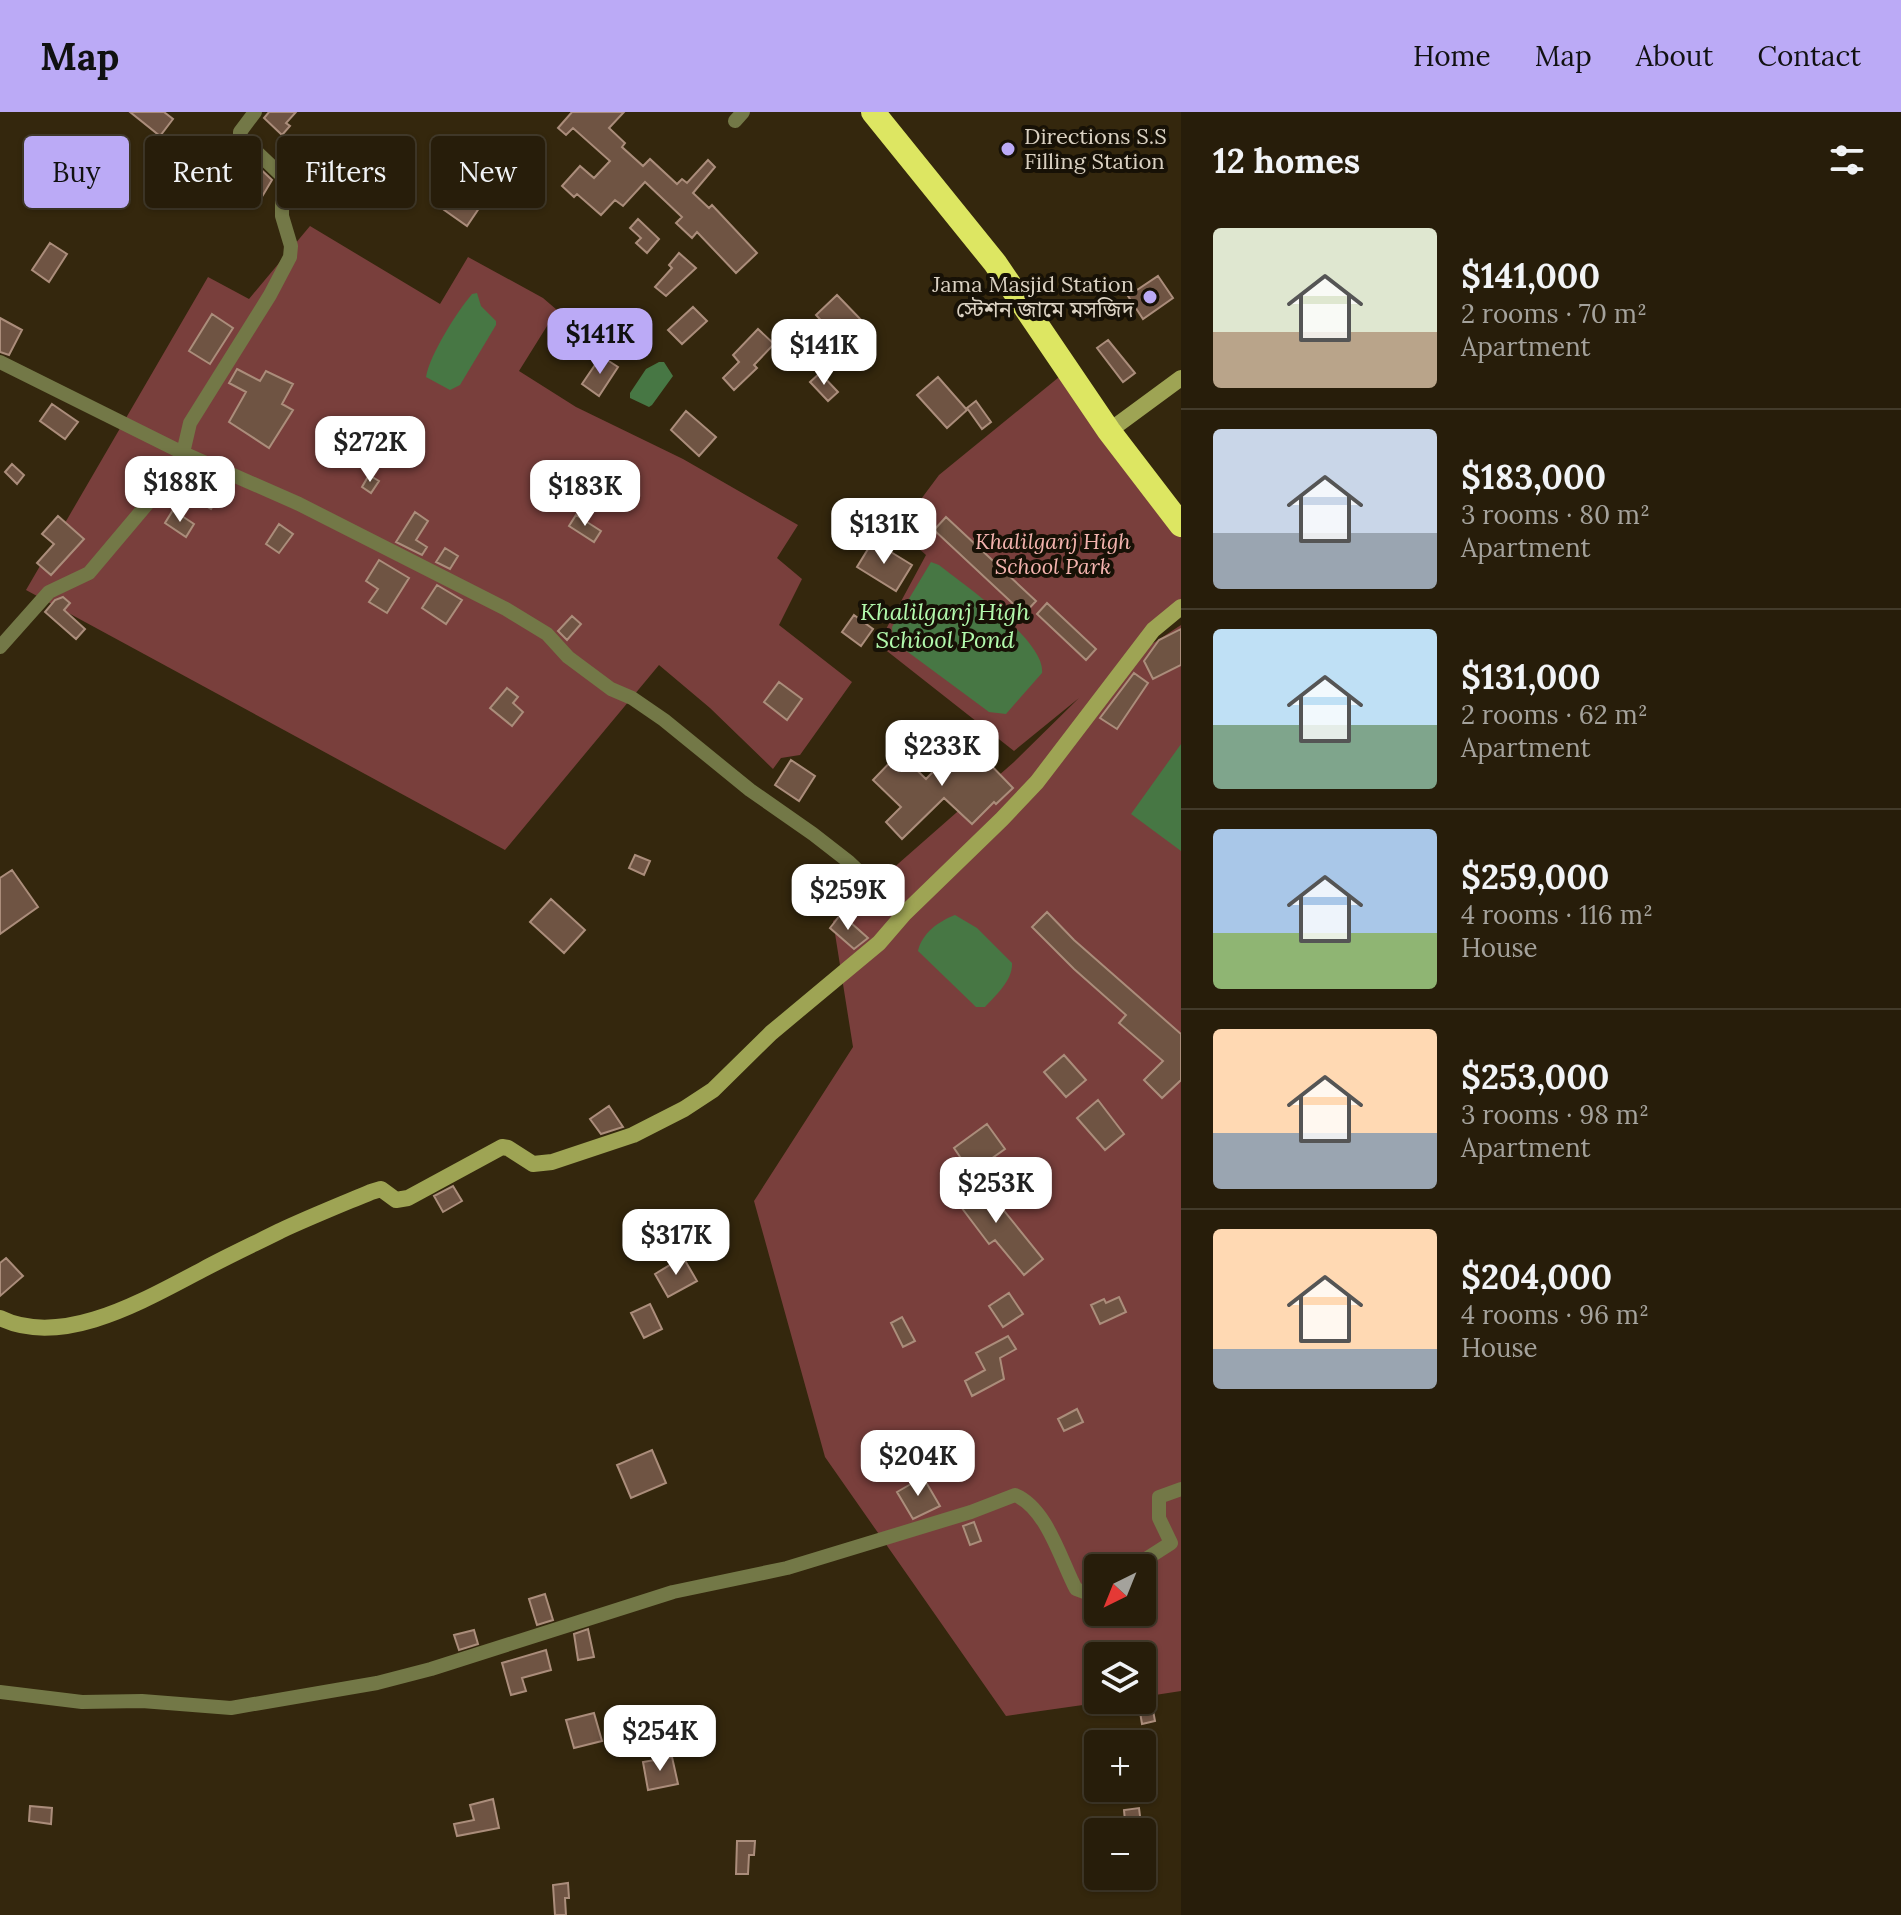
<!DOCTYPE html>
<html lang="en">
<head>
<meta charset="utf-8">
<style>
  :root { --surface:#271d0a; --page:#2f2613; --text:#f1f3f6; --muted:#a4a29c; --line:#433b2b; --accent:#bbaaf6 }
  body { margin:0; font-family:Lora,"Noto Sans Bengali",serif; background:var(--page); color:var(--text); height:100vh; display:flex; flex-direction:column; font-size:30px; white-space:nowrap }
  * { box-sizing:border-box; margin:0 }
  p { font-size:26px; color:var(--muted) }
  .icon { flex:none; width:44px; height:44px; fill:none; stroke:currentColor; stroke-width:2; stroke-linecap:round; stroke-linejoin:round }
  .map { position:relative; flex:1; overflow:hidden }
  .panel { display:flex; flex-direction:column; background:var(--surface); width:720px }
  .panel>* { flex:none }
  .hud { position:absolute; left:24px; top:24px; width:760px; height:72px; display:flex; gap:16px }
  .needle { width:52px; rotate:223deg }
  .fabs { position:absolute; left:1084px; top:1442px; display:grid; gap:16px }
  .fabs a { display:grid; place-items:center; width:72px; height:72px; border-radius:8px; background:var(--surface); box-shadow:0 2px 6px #0004,0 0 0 2px var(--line); font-size:40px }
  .price { position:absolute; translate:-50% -68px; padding:0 18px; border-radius:16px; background:#fff; color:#222; font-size:26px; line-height:52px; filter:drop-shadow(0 2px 4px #0008) }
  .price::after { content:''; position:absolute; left:50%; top:48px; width:24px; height:18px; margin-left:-12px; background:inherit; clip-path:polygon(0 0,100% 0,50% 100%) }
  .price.active { background:var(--accent); color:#111 }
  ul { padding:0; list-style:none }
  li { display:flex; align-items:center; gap:24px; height:200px; padding:0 32px }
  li+li { border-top:2px solid var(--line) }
  li span { display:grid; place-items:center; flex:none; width:224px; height:160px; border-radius:8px; color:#555 }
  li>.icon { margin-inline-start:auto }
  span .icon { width:96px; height:96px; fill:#fffc; stroke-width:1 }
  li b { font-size:34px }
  h2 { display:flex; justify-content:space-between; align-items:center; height:96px; padding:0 32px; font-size:34px }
  .pill { padding:0 28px; border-radius:8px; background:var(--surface); box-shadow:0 2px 6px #0004,0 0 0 2px var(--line); font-size:28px; line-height:72px }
  .pill.active { background:var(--accent); color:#111 }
  header { display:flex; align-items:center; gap:48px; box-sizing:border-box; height:112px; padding:0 40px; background:var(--accent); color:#111 }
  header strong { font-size:38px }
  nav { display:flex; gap:44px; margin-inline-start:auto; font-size:28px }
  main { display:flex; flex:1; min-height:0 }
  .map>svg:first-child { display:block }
  .green { fill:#793f3c; fill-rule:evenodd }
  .water { fill:#477744 }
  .building { fill:#6f5443; stroke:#ab8d7b; stroke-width:2 }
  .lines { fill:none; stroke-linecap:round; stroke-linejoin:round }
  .street { stroke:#737847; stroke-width:14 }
  .secondary { stroke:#9ea454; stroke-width:16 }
  .highway { stroke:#dde662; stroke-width:24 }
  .poi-dot { fill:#bbaaf6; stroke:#171106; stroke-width:3 }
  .labels { text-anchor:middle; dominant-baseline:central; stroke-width:8; stroke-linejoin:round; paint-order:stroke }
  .poi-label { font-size:22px; fill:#dad1c2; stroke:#171106; text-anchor:start }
  .park-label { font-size:22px; font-style:italic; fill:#f4b4af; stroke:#171106 }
  .water-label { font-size:24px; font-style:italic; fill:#b2f9ac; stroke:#171106 }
</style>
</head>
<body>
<header>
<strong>Map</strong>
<nav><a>Home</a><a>Map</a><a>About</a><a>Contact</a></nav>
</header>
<main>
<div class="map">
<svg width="1181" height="1803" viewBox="0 0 1181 1803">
  <rect width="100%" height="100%" fill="#34270d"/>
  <path class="green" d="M310,114L440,192L468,145L543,186L557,198L519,259L576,295L683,347L798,413L777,446L802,467L779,513L852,570L800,643L781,646L773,657L710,596L659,553L505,738L26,478L208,165L249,187Z
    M1064,261L1181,397V490L1135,543L1181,513V1579L1142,1585V1544H1098V1588H1118L1006,1604L825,1345L754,1089L853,935L833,809L1014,650L1079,586L1014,639L878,532L926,443L898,418L939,363ZM1098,1456H1142V1500H1098Z"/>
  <path class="water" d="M477,181L481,194L496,209V213L460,273L450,278L426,265C430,242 457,200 472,182Z
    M659,250H664L673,264L652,293L649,295L630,286V281L646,257Z
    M931,450L939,453C964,473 1046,529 1042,561L1006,602L989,600L893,529L892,515Z
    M1181,632V739L1131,702Z
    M955,803L977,816L1012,851C1013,868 996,883 985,895H976L918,839C922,821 939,809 955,803Z"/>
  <path class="building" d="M130,0H164L173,7L160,24Z
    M269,0H296L286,11L290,14L282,23L264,6Z
    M572,0H624L609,16L625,31L622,35L643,54L650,47L677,72L682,67L687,71L708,48L715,55L693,81L709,96L712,93L757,141L736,161L697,120L692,126L676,111L682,105L645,70L623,94L615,88L601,103L577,82L574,85L562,74L580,54L594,66L610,49L573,16L566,23L558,16Z
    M301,30L317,45L324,38L333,46L310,69L299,59L294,63L282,50Z
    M535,37L544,46L525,66L516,58Z
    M249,46L272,68L257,93L230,73Z
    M468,56L494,74L467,114L440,95Z
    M638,107L659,127L647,141L636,131L641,126L630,116Z
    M50,131L67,142L49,170L32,158Z
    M679,141L696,156L666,184L655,175L672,156L669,153Z
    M1158,164L1173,186L1143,207L1128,184Z
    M837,183L865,212L843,232L816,203Z
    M693,195L707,209L682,232L668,218Z
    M212,202L233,216L210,252L189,239Z
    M0,206L22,218L9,243L0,240Z
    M758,217L774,232L754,253L757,256L734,278L723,266L739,250L733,243Z
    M1108,228L1135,261L1123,270L1097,236Z
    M601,244L618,255L599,284L582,272Z
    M237,257L260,269L266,259L293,272L282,292L293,298L269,336L229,310L246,280L229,271Z
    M820,261L838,280L828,289L810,270Z
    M938,265L967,298L947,316L917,283Z
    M976,289L991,310L982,317L967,296Z
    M52,292L78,310L65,327L40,309Z
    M686,299L716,325L699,344L671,318Z
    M12,352L24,363L17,372L5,360Z
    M206,362L227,371L211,397L191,385Z
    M369,363L379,369L371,381L362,375Z
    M173,398L194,412L186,425L165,411Z
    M415,400L428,409L416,428L427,435L422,443L396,430Z
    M576,403L601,419L594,430L569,414Z
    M58,404L84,427L51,463L37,451L54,432L42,422Z
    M946,405L1036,489L1024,502L934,418Z
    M279,412L293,422L279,441L266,432Z
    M873,429L912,453L896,479L857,455Z
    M445,436L458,444L450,457L436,450Z
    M379,448L409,466L387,501L369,490L378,477L366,469Z
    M437,473L462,488L446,512L422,496Z
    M63,485L70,491L64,498L85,517L76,527L45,500L55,488Z
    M1047,491L1096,537L1086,548L1037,502Z
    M854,503L873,517L861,534L842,520Z
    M572,504L581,512L567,528L558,519Z
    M1181,517V553L1153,567L1144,549L1159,528Z
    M1134,561L1148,571L1117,617L1100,606Z
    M779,570L802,587L787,608L764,590Z
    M507,576L518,585L513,591L523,600L512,614L490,596Z
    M984,625L993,635L983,645L1013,676L996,692L994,690L972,712L944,686L902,727L886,710L901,695L873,668L899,641L926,667L949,643L958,651Z
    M791,648L815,664L799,689L775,673Z
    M635,743L650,749L644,763L629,756Z
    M12,758L38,795L0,822V766Z
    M551,787L585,818L564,841L530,810Z
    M1047,800L1074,828L1181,922V968L1162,986L1144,968L1163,949L1119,911L1126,903L1074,857L1032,815Z
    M841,802L868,826L854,837L830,816Z
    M1064,943L1086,968L1066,985L1044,960Z
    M1098,988L1124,1022L1105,1038L1077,1006Z
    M609,994L623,1015L601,1022L590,1007Z
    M987,1012L1005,1037L971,1061L954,1036Z
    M976,1064L1043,1147L1024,1163L995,1128L989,1132L952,1083Z
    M453,1074L462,1089L443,1100L434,1084Z
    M683,1145L697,1169L668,1185L655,1162Z
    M6,1146L23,1164L0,1184V1151Z
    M1009,1181L1023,1202L1003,1215L989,1194Z
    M1119,1185L1126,1200L1100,1212L1091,1193L1104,1187L1106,1191Z
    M650,1192L662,1217L644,1226L631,1201Z
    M902,1205L915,1229L903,1235L891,1211Z
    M1008,1224L1016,1237L1000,1246L1004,1267L972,1284L965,1269L985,1258L976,1241Z
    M1077,1297L1083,1310L1064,1319L1058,1307Z
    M652,1338L666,1371L631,1386L617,1353Z
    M923,1365L940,1394L913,1407L897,1380Z
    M974,1410L981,1429L970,1433L963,1414Z
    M545,1482L553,1508L537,1513L529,1487Z
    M588,1517L594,1545L578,1548L574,1522Z
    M474,1518L478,1532L459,1538L454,1523Z
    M546,1538L551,1558L522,1566L526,1579L511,1583L502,1551Z
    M1138,1588H1151L1155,1609L1142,1612Z
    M594,1601L602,1629L574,1636L566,1608Z
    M672,1645L678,1672L648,1678L643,1650Z
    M493,1687L499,1716L457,1724L454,1712L474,1708L470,1693Z
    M30,1694L52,1696L51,1712L29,1709Z
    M1139,1696L1142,1720H1126L1124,1698Z
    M737,1729H755L754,1743H749L748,1762H736Z
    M568,1771L569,1786H565L566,1803H555L553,1773Z"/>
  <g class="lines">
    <path class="street" d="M735,9L743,0
      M0,250L183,341L299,392L506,497L547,522L568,545L611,577L632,586L664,608L750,678L813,722L849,750L904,802
      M0,535L49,480L89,461L164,372L183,341L190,311L270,183L290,145L291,134L282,104V64L240,24V20L255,0
      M1132,1456L1171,1431L1159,1406V1385L1181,1377
      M0,1580L82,1590L142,1589L231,1596L377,1571L431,1557L673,1480L787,1456L971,1400L1015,1383C1047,1396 1061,1449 1076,1477L1084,1480L1098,1474"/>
    <path class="secondary" d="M1109,319L1181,266
      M0,1206C63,1237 146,1187 202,1158C228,1144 254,1132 280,1119C310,1105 340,1093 371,1080L381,1077L396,1088L408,1086L502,1035L508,1036L533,1052L552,1050L633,1023L684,997L713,978L771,921L879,831L904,802L1002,707L1037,670L1153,518L1181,495"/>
    <path class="highway" d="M873,0L995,151L1109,319L1181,413"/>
  </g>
  <g class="poi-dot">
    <circle cx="1008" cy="37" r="8"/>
    <circle cx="1150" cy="185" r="8"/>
  </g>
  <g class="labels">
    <g class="poi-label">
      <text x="1024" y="24">Directions S.S<tspan x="1024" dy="25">Filling Station</tspan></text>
      <text x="1134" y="172" text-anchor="end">Jama Masjid Station<tspan x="1134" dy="25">স্টেশন জামে মসজিদ</tspan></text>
    </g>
    <g class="park-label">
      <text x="1053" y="429">Khalilganj High<tspan x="1053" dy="25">School Park</tspan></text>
    </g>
    <g class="water-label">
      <text x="945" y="499">Khalilganj High<tspan x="945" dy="28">Schiool Pond</tspan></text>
    </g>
  </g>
</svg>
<div class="fabs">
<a><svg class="needle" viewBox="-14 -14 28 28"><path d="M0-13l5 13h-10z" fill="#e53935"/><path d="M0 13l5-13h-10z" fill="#a4a29c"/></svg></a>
<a><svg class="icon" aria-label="layers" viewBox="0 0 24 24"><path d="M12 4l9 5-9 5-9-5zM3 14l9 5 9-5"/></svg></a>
<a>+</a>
<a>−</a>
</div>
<b class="price active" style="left:600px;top:264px">$141K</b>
<b class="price" style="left:824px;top:275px">$141K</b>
<b class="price" style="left:370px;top:372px">$272K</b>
<b class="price" style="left:180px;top:412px">$188K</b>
<b class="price" style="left:585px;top:416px">$183K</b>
<b class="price" style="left:884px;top:454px">$131K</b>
<b class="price" style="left:942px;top:676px">$233K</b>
<b class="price" style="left:848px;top:820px">$259K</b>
<b class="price" style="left:996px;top:1113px">$253K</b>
<b class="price" style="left:676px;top:1165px">$317K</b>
<b class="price" style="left:918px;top:1386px">$204K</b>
<b class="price" style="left:660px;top:1661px">$254K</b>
<div class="hud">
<a class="pill active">Buy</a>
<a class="pill">Rent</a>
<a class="pill">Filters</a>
<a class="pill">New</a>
</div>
</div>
<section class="panel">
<h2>12 homes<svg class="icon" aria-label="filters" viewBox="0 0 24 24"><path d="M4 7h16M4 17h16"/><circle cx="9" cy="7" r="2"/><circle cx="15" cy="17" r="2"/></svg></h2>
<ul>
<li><span style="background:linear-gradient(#dfe7d0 65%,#b9a48a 0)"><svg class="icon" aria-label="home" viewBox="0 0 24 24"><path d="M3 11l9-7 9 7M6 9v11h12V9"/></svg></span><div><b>$141,000</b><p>2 rooms · 70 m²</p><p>Apartment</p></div></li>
<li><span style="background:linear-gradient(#c9d6e8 65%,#9aa5b1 0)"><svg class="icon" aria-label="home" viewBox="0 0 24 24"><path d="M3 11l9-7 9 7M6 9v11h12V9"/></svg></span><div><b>$183,000</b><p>3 rooms · 80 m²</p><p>Apartment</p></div></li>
<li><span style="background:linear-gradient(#bfe0f5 60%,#7fa58c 0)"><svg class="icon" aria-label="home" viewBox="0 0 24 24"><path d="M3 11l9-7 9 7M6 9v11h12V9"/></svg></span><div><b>$131,000</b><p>2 rooms · 62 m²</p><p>Apartment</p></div></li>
<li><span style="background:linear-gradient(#a9c7e8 65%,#8fb573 0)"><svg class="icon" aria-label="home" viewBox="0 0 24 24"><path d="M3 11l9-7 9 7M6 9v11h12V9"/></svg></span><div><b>$259,000</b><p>4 rooms · 116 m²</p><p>House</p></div></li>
<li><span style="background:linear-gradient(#ffd9b3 65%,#9aa5b1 0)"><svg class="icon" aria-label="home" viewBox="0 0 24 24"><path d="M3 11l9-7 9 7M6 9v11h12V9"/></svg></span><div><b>$253,000</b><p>3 rooms · 98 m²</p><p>Apartment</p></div></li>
<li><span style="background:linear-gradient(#ffd9b3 75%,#9aa5b1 0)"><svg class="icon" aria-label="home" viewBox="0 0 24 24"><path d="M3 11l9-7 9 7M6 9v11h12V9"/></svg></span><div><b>$204,000</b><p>4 rooms · 96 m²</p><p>House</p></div></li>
</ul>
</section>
</main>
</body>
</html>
